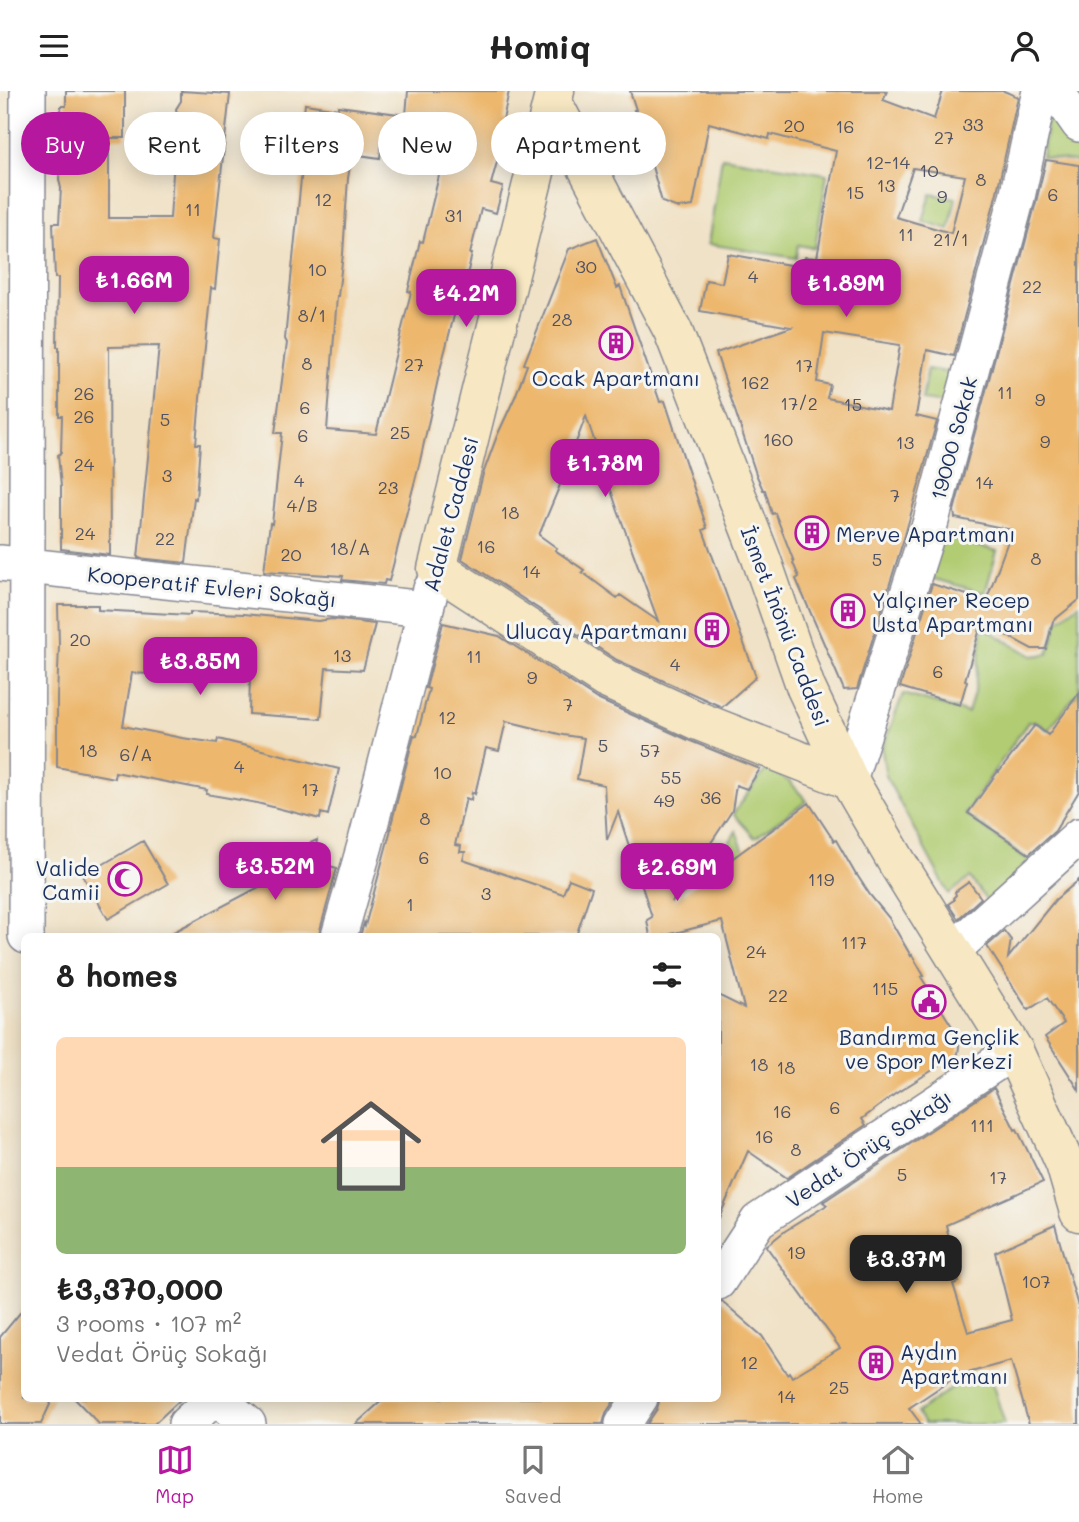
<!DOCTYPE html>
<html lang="en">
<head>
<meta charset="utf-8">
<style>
  :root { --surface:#fff; --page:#f6f6f6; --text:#222; --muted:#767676; --line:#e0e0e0; --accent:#b5179e }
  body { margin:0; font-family:Mali,sans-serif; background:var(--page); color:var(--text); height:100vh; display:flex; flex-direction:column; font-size:26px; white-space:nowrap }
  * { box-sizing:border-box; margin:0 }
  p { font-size:23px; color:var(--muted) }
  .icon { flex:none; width:38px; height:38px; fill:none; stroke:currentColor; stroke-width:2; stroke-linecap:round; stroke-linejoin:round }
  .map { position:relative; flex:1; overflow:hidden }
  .sheet { position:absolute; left:21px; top:842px; width:700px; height:469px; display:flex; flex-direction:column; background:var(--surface); border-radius:10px; box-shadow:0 4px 18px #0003 }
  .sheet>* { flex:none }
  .guide { position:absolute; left:21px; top:21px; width:700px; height:63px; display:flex; gap:14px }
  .price { position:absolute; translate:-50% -60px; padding:0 16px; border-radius:14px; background:var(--accent); color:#fff; font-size:23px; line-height:46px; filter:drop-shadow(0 2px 4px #0008) }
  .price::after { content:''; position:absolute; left:50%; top:42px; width:21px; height:16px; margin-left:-10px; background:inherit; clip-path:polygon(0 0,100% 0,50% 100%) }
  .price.active { background:#222; color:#fff }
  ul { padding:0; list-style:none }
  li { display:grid; align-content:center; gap:14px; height:371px; padding:0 35px }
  li span { display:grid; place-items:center; height:217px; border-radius:10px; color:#555 }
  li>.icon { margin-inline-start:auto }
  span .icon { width:126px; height:126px; fill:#fffc; stroke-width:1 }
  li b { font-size:30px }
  h2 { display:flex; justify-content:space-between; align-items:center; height:84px; padding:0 35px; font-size:30px }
  .tag { padding:0 24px; border-radius:32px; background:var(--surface); box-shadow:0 4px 18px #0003; font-size:24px; line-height:63px }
  .tag.active { background:var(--accent); color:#fff }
  header { display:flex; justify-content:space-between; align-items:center; height:91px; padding:0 35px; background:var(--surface); font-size:32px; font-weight:700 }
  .tabs { display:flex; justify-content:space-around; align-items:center; height:98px; border-top:2px solid var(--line); background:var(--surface); font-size:19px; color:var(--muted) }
  .tabs a { display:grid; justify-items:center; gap:4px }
  .tabs .active { color:var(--accent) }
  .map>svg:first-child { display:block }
  .green { fill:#b1cc72; stroke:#667e68; stroke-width:2 }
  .building { fill:#edb86e; fill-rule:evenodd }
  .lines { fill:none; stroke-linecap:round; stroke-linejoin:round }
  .street-casing { stroke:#868892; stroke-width:38 }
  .secondary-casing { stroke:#868892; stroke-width:41 }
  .street { stroke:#fff; stroke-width:35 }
  .secondary { stroke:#f7e8c3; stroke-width:38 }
  .labels { text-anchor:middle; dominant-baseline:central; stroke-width:6; stroke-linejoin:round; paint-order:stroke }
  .number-label { font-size:18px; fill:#505162 }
  .poi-label { font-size:21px; fill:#1b2f5e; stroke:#f6f6f2; text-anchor:start }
  .street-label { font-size:21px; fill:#1b2f5e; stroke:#f6f6f2 }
</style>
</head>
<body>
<header><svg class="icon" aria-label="menu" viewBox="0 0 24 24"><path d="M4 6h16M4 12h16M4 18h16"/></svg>Homiq<svg class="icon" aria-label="person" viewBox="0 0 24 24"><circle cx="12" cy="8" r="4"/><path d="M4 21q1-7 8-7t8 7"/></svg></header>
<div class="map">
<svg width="1079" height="1333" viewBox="0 0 1079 1333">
  <rect width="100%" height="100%" fill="#f6f6f2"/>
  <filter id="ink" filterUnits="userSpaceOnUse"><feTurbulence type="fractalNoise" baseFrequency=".0143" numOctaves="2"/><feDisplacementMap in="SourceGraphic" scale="14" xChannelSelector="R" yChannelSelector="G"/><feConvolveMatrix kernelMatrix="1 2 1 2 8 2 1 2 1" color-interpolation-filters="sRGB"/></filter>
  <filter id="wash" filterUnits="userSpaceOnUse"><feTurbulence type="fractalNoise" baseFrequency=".00686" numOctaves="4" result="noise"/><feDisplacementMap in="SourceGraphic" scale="28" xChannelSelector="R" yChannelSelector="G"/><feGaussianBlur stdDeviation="1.57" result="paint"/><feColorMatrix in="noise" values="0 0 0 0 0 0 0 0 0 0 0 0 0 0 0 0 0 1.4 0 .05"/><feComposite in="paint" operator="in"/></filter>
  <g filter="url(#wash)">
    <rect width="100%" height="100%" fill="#f0e2c7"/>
    <path class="green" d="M1052,4L1079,41V72L1042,66Z
      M722,66L827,83L815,157L798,154L796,167L708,153Z
      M931,103L956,107L949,138L923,130Z
      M927,278L958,283L953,313L922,309Z
      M939,444L997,460L985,502L927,486Z
      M1079,513V606L1075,605L1048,639L1035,630L1028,631L965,723L1030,770L991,816L970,787L949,803L886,686L882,659L903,603L968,622L975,598L983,536L1032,565L1048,563L1058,530Z
      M767,677L790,691L807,710L755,747L733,723Z
      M736,740L750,777L712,798L704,773L722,764Z
      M989,1282L1005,1333H924L917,1322L965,1287Z"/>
    <g id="blocks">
      <path class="building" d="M66,0H125V47H109V127H170L174,68L176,69L178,28L176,18L181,10V0L230,3L214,147L220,148L215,198L211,197L202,285L196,353H200L196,408L194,407L186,472L138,467L159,255L109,256L110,464L61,458V395L58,364L61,362L62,325H59V256H57L58,187H55L53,132H59L61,97L59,89L60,68H63L61,15H66Z
        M408,0H509L503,29L508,30L491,93L503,96L496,122L481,118L470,163H472L460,213H457L440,279L420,370L389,490L385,489L384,493L342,489L343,485L264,480L270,432L272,433L282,342H275L287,252L285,248L304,58H300L305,13L338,18V15L406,24ZM382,49L439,62V67L443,68L423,151L420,150L408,200L411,201L376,343L327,339L337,205H338L343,163L348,87L352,63L380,67Z
        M630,0H887L883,9L934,28L943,0H1004L1018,6L997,101L954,265L927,259L916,325L937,330L905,444L857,598L844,599L796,488L799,486L793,472L794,471L775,422L772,423L765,399H763L756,383L716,262L791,236L700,220L706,189L722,192L728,163L801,176L805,166L817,167L836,60L770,43L769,48L709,32L693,115L678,117L662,111L646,54L634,19H636ZM913,77L965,85L951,142L896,126ZM824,242L900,254L889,320L827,307L830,294L817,291Z
        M1046,69L1079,74V509L1053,530L1046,558H1032L982,531L965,589L967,590L960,614L900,596L932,493L986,510L1012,439L955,427L954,420L1036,111Z
        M597,147L617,197L620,195L660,311L665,310L707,437L703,439L756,586L722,616L617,569L462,468L483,383L497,345L515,306L527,274L524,273L569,158ZM586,325L618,420L658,530L620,504L617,507L582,481L584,479L555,459L557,457L539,444L558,399Z
        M58,514H98V519L190,524V521L244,523L318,530L332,528L375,533L363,579L326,577L321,628L249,623L250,586L168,577L167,584L132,582L123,635L182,647L217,652L218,648L339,678L328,724L321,722L320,728L257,712L206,703L207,699L115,681L114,687L57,676V607L59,554Z
        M443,532L499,545L597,608L688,649L760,678L747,698L736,694L732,720L672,811L809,712L834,750L836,749L856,784H857L870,804L889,827L911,865L912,864L924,885L921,886L960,948L958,963L895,1003L862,1028L866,1034L787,1087L748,1060L718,1129V904L744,917L722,830L663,845H650L647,829L652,826L618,721L607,749L604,694L577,688L584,647L563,644L506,630L499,660L486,657L475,703L472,701L471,709L466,707L455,754L461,755L460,761H465L463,769L563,803L569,788L592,797L576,845H360L364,832L365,835L391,738H390L411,655L414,644L417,645L429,598L426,597Z
        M1079,602V700L1055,740L1029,763L968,722L998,680L999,681L1035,634L1048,644Z
        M317,749L314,771L337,777L320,839L319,845H166L263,794L276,768Z
        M143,750L168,793L108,828L83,785Z
        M1079,789V999L1045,946L1064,932L1047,907L1028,919L987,855L1004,840L1011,849L1008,867L1055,809Z
        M969,791L981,807L958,828L948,813L954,809L953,807L956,804L955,801Z
        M994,997L1015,1039L1017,1038L1043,1091L946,1134L959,1191L953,1193L968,1241L1012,1229L995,1161L1055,1134L1079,1219V1333H1029L1011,1270L957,1285L909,1317L921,1333H647L657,1318L660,1307H718V1211L722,1210L762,1245L787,1283L789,1281L792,1286L840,1257L766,1155L785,1140L827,1114L823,1111Z
        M24,1217V1307H53L41,1333H0V1246Z
        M74,1307H182L154,1333H99Z
        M386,1307H616L606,1322L603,1333H356L378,1313Z"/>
    </g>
  </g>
  <g filter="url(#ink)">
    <use href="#blocks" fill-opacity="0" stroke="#868892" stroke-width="2"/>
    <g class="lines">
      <defs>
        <path id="street" d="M1056,0L1079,33
          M0,472L425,518
          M849,689L931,430L1017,106L1040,0
          M26,845L28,0
          M339,845L365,754L431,498
          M952,860L1079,745
          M718,1191L758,1130L1014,960
          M217,1307L248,1333
          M186,1333L214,1307
          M623,1333L640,1307"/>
        <path id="secondary" d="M555,0L437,478L606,588L696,629L849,689
          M553,12L673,240L761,467L806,597L849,689L898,773L1014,960L1065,1073L1079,1121"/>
      </defs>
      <use href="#street" class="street-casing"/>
      <use href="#secondary" class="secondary-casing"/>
      <use href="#street" class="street"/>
      <use href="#secondary" class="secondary"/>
    </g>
  </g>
  <defs>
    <symbol id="building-ring" viewBox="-11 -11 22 22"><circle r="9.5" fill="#f6f6f2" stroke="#b5179e" stroke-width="1.5"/><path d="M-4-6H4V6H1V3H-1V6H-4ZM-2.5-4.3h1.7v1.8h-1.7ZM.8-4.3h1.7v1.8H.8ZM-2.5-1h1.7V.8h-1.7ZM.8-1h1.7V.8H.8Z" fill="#b5179e"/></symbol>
    <symbol id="mosque-ring" viewBox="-11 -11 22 22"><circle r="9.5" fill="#f6f6f2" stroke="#b5179e" stroke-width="1.5"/><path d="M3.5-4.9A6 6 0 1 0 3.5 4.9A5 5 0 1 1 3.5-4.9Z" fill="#b5179e"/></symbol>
    <symbol id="civic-ring" viewBox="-11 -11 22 22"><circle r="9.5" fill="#f6f6f2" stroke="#b5179e" stroke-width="1.5"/><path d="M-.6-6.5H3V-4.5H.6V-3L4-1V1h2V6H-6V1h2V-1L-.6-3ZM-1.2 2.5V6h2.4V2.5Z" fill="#b5179e"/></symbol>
  </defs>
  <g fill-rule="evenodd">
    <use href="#building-ring" x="597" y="233" width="38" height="38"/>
    <use href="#building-ring" x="793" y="423" width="38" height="38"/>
    <use href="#building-ring" x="829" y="501" width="38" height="38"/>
    <use href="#building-ring" x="693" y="520" width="38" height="38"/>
    <use href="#mosque-ring" x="106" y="769" width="38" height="38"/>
    <use href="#civic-ring" x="910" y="892" width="38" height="38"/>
    <use href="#building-ring" x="857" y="1253" width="38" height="38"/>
  </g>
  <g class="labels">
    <g class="number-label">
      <text x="973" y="33">33</text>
      <text x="794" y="34">20</text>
      <text x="845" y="35">16</text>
      <text x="944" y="46">27</text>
      <text x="888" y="71">12-14</text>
      <text x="929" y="79">10</text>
      <text x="981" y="88">8</text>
      <text x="886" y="94">13</text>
      <text x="855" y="101">15</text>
      <text x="1053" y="103">6</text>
      <text x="942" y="105">9</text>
      <text x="323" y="108">12</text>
      <text x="193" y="118">11</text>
      <text x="454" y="124">31</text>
      <text x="906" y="143">11</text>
      <text x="951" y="148">21/1</text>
      <text x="586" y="175">30</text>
      <text x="317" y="178">10</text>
      <text x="753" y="185">4</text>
      <text x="1032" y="195">22</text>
      <text x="312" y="224">8/1</text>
      <text x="562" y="228">28</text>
      <text x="307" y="272">8</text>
      <text x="414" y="273">27</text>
      <text x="804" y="274">17</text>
      <text x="755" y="291">162</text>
      <text x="1005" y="301">11</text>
      <text x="84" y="302">26</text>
      <text x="1040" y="308">9</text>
      <text x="799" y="312">17/2</text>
      <text x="853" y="313">15</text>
      <text x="305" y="316">6</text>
      <text x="84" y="325">26</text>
      <text x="165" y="328">5</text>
      <text x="400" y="341">25</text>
      <text x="303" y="344">6</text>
      <text x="778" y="348">160</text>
      <text x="1045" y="350">9</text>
      <text x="905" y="351">13</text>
      <text x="84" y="373">24</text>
      <text x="167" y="384">3</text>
      <text x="299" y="389">4</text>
      <text x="984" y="391">14</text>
      <text x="388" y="396">23</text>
      <text x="895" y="404">7</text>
      <text x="302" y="414">4/B</text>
      <text x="510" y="421">18</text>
      <text x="85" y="442">24</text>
      <text x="165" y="447">22</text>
      <text x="486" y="455">16</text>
      <text x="350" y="457">18/A</text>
      <text x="291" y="463">20</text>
      <text x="1036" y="467">8</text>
      <text x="877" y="468">5</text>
      <text x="531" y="480">14</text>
      <text x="80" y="548">20</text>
      <text x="342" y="564">13</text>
      <text x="474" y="565">11</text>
      <text x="675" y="573">4</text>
      <text x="938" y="580">6</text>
      <text x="532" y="586">9</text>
      <text x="568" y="613">7</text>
      <text x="447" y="626">12</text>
      <text x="603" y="654">5</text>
      <text x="88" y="659">18</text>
      <text x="650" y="659">57</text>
      <text x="136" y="663">6/A</text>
      <text x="239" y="675">4</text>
      <text x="442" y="681">10</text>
      <text x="671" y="686">55</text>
      <text x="310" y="698">17</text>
      <text x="711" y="706">36</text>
      <text x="664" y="709">49</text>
      <text x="425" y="727">8</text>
      <text x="424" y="766">6</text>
      <text x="821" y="788">119</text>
      <text x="486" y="802">3</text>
      <text x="410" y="813">1</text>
      <text x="854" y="851">117</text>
      <text x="756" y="860">24</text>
      <text x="885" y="897">115</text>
      <text x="778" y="904">22</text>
      <text x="759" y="973">18</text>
      <text x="786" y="976">18</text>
      <text x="835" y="1016">6</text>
      <text x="782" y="1020">16</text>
      <text x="982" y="1034">111</text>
      <text x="764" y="1045">16</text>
      <text x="796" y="1058">8</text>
      <text x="902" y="1083">5</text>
      <text x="998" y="1086">17</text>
      <text x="796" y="1161">19</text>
      <text x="1036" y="1190">107</text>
      <text x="749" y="1271">12</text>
      <text x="839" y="1296">25</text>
      <text x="786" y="1305">14</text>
    </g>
    <g class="poi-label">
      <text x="616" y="286" text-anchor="middle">Ocak Apartmanı</text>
      <text x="836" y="442">Merve Apartmanı</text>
      <text x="872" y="508">Yalçıner Recep<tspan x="872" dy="24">Usta Apartmanı</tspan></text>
      <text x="688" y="539" text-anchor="end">Ulucay Apartmanı</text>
      <text x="100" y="776" text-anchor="end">Valide<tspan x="100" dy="24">Camii</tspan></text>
      <text x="929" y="945" text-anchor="middle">Bandırma Gençlik<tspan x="929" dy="24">ve Spor Merkezi</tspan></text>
      <text x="900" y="1260">Aydın<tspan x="900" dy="24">Apartmanı</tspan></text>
    </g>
    <g class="street-label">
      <text transform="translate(953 347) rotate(-75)">19000 Sokak</text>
      <text transform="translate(450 423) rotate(-75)">Adalet Caddesi</text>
      <text transform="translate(212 495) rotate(6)">Kooperatif Evleri Sokağı</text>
      <text transform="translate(786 535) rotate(69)">İsmet İnönü Caddesi</text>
      <text transform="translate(868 1057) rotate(-34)">Vedat Örüç Sokağı</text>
    </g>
  </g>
</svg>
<b class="price" style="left:134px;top:225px">₺1.66M</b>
<b class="price" style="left:846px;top:228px">₺1.89M</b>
<b class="price" style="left:466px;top:238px">₺4.2M</b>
<b class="price" style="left:605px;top:408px">₺1.78M</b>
<b class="price" style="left:200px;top:606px">₺3.85M</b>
<b class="price" style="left:275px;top:811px">₺3.52M</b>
<b class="price" style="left:677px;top:812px">₺2.69M</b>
<b class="price active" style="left:906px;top:1204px">₺3.37M</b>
<div class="guide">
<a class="tag active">Buy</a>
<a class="tag">Rent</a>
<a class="tag">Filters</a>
<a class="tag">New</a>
<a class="tag">Apartment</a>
</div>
<section class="sheet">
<h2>8 homes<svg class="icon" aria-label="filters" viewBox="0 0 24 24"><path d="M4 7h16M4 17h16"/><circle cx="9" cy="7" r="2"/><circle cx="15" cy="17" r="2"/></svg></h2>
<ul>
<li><span style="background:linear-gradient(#ffd9b3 60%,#8fb573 0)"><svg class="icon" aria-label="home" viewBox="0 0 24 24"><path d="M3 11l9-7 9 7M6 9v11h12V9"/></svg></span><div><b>₺3,370,000</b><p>3 rooms · 107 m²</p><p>Vedat Örüç Sokağı</p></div></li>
</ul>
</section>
</div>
<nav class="tabs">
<a class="active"><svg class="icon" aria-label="map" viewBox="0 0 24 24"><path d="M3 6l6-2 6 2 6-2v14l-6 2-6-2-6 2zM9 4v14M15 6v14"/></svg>Map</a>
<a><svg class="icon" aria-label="saved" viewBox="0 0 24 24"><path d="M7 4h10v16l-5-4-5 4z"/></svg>Saved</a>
<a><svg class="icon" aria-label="home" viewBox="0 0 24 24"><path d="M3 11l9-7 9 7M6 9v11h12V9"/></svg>Home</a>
</nav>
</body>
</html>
